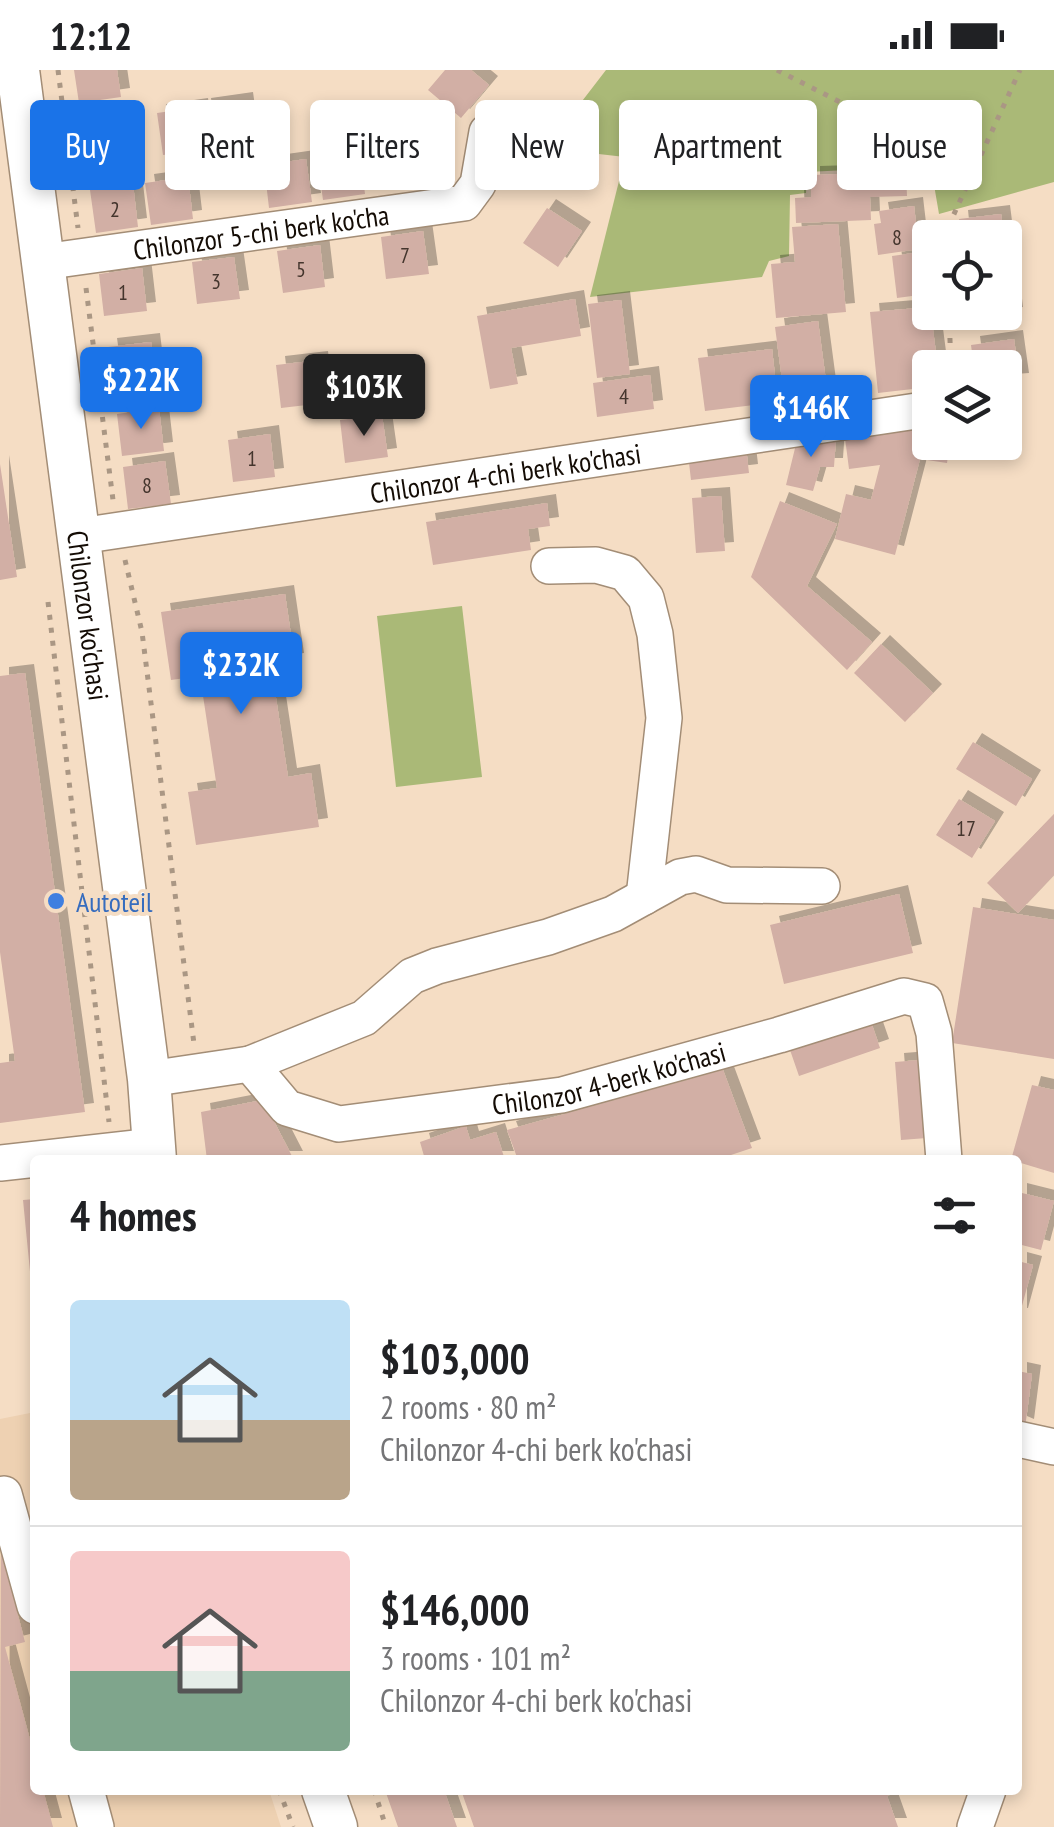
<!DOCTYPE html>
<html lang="en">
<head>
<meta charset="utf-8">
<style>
  :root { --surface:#fff; --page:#f6f6f6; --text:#202124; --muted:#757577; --line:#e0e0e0; --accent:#1a73e8 }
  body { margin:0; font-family:"PT Sans Narrow",sans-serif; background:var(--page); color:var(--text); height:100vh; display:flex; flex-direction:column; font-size:38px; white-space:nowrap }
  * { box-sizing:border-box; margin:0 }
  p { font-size:32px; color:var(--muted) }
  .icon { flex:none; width:55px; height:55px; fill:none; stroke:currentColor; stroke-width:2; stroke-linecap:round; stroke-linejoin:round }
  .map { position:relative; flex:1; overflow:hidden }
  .side { position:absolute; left:30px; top:1085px; width:992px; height:640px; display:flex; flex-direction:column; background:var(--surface); border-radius:10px; box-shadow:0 5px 15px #0003 }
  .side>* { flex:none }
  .guide { position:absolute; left:30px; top:30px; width:995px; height:90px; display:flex; gap:20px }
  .fabs { position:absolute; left:912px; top:150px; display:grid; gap:20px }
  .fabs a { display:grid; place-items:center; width:110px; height:110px; border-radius:10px; background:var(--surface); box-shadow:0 5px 15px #0003; font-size:50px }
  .price { position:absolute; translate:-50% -85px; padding:0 22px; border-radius:10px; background:var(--accent); color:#fff; font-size:32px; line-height:65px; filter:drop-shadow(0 2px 5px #0008) }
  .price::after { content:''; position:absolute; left:50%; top:60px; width:30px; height:22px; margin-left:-15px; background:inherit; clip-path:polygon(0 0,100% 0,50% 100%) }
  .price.current { background:#222; color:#fff }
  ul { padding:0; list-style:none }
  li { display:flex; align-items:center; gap:30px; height:250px; padding:0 40px }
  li+li { border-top:2px solid var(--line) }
  li span { display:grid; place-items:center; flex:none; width:280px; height:200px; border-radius:10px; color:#555 }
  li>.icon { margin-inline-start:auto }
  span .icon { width:120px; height:120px; fill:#fffc; stroke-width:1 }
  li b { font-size:42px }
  h2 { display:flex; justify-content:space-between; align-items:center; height:120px; padding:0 40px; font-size:42px }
  .chip { padding:0 35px; border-radius:10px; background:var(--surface); box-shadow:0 5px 15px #0003; font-size:35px; line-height:90px }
  .chip.current { background:var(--accent); color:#fff }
  .status { display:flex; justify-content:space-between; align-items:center; height:70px; padding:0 50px; background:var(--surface); direction:ltr }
  .status svg { height:28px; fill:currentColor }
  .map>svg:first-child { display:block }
  .built { fill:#eed1b2 }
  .green { fill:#aab977 }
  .building { fill:#d2afa5; filter:url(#shadow) }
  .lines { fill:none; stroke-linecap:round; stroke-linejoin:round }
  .minor-casing { stroke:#a38d76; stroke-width:38 }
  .major-casing { stroke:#a38d76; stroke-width:45 }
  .path { stroke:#aa9784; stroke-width:5; stroke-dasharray:5 8; stroke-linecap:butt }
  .minor { stroke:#fff; stroke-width:35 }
  .major { stroke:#fff; stroke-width:42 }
  .shop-dot { fill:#3f7fe0; stroke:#f5ddc4; stroke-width:4 }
  .labels { text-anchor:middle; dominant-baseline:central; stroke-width:8; stroke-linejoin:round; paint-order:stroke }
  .number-label { font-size:22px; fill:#44352d }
  .street-label { font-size:28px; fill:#140c05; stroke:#f5ddc4 }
  .shop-label { font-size:28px; fill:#366cbe; stroke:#f5ddc4; text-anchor:start }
</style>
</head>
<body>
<div class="status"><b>12:12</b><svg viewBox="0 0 49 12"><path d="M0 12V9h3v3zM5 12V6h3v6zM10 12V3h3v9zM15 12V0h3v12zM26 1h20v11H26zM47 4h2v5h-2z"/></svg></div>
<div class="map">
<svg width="1054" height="1757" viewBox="0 0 1054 1757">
  <defs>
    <filter id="shadow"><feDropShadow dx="9" dy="-9" stdDeviation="0" flood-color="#0004"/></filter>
  </defs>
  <rect width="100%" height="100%" fill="#f5ddc4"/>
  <path class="built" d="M35,1342V1720H269L281,1757H0V1349Z"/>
  <path class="green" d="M606,0H1054V112L939,144L933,109L908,97L807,102L806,123L790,125L789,186L769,191L762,207L590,227L625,87L546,78Z
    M462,536L482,707L396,717L377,546Z"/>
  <path class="building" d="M74,0H117L121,27L79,33Z
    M445,0H471L489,15L461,48L428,20Z
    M244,31L250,74L208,79L202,37Z
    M199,37L205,80L163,85L157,43Z
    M123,43L129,85L87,91L81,49Z
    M428,72L434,114L391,120L386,78Z
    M360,81L365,124L323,130L317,87Z
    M306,89L312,132L269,138L264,95Z
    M906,102L907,126L870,127L871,150L796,153L795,128L811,127V105Z
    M188,107L193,149L151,155L145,113Z
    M133,114L138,157L96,163L90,120Z
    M914,136L919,179L878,185L874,154L881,153L879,141Z
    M547,138L582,161L558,197L523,173Z
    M1001,144L1004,168H961L959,149Z
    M838,154L846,242L776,248L771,194L795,192L792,157Z
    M423,161L429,204L386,209L381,167Z
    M320,175L325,217L283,223L277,181Z
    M921,182L927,224L897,228L892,186Z
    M234,187L240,229L197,234L192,192Z
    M142,198L147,241L104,246L99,204Z
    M1005,204H1009L1014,246L972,252L970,242H1005Z
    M575,229L581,266L511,278L518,314L490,319L477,246Z
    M621,230L630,304L597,308L588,234Z
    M930,237L938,298H930V317L878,323L870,242Z
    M818,251L828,326L785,332L775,257Z
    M1014,269L1020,312L1005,313V298H974L971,275Z
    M151,272L156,314L114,320L108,277Z
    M772,279L778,332L705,341L698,288Z
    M319,290L324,333L281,338L276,295Z
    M650,305L654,339L597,347L593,313Z
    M159,338L164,381L122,386L117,344Z
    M382,345L388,387L345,393L340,350Z
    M930,358V372H950L947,393L920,389L895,485L835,469L846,424L871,430L880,395L849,399L845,368Z
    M270,364L275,407L233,412L228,370Z
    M798,366L836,367L834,397H820L813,421L786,415Z
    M745,369L749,403L691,410L687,376Z
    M165,391L171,434L128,439L123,397Z
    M0,394L17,507L0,510Z
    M721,426L725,481L696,483L692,428Z
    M780,431L837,454L807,516L872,572L847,600L751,507Z
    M547,433L550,456L528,459L531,480L433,495L426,452Z
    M285,524L295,592L271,595L288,707L311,703L319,757L196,775L188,722L217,718L200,606L171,610L161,542Z
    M881,574L933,623L905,652L854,603Z
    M25,603L85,1042L0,1053V993L15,991L0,882V606Z
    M973,672L1032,709L1016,736L956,699Z
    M959,729L995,751L972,788L936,765Z
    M1054,744V805L1018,843L987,813Z
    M899,824L913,883L784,914L770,855Z
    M973,837L1054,850V989L952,973Z
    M871,952L880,978L799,1006L790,980Z
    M920,990L927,1068L901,1070L895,992Z
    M723,1000L752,1078L716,1090H518L507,1060Z
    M1032,1015L1054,1020V1103L1011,1090Z
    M263,1030L294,1090H207L201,1042Z
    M466,1056L470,1070L496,1062L505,1090H413L424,1086L420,1072Z
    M1018,1122L1054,1131L1041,1180L1018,1174Z
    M35,1129V1222H32L23,1130Z
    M1018,1191L1033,1195L1019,1247H1018Z
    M1018,1301L1032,1304L1025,1358L1018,1355Z
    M1,1481L25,1572L5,1577L35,1688V1720H43L53,1757H0Z
    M385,1720H444L457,1757H398Z
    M461,1720H901L887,1726L898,1757H474Z"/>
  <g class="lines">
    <defs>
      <g id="minor">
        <path id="s1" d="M43,192L464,133L478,114L487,62"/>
        <path id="s2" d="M80,466L930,339"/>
        <path d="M549,496L596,495L625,503L646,528L655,564L664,648L644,827"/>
        <path d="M250,994L364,948L412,906L437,896L548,867L613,844L680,807L696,804L727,815L822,816"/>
        <path id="s3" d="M149,1009L250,994L287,1038L339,1054L562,1025L779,965L904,926L925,931L934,963L944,1090"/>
        <path d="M0,1093L154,1076"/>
        <path d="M1018,1369L1054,1377"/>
        <path d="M4,1424L35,1536"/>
        <path d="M86,1720L96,1757"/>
        <path d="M975,1757L988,1720"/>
      </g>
      <g id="major">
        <path id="s4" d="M18,0L149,1009L155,1090"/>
        <path d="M323,1720L336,1757"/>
      </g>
    </defs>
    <use href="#minor" class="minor-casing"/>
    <use href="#major" class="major-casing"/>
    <path class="path" d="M58,0L78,158
      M777,0L976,101
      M943,168L1020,0
      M86,218L113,430
      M949,242L951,298
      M125,490L142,562L194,974
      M48,532L109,1052
      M279,1720L293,1757
      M374,1720L386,1757"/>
    <use href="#minor" class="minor"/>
    <use href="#major" class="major"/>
  </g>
  <circle class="shop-dot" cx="56" cy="831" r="10"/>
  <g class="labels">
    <g class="number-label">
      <text x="115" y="139">2</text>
      <text x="897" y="167">8</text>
      <text x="405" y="185">7</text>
      <text x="301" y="199">5</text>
      <text x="216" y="211">3</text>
      <text x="123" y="222">1</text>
      <text x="624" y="326">4</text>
      <text x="252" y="388">1</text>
      <text x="147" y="415">8</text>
      <text x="966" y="758">17</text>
    </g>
    <g class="street-label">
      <text stroke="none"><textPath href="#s1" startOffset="220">Chilonzor 5-chi berk ko'cha</textPath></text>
      <text stroke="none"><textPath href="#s2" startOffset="430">Chilonzor 4-chi berk ko'chasi</textPath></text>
      <text stroke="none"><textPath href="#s4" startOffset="550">Chilonzor ko'chasi</textPath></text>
      <text stroke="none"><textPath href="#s3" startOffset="488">Chilonzor 4-berk ko'chasi</textPath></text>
    </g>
    <g class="shop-label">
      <text x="76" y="831">Autoteil</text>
    </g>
  </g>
</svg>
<div class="fabs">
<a><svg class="icon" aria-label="locate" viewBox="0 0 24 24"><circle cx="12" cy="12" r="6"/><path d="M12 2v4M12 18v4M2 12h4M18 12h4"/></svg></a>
<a><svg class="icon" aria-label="layers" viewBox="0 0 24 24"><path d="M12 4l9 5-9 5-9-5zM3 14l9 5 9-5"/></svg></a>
</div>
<b class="price" style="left:141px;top:362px">$222K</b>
<b class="price current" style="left:364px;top:369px">$103K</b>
<b class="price" style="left:811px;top:390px">$146K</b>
<b class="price" style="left:241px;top:647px">$232K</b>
<div class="guide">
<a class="chip current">Buy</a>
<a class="chip">Rent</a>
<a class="chip">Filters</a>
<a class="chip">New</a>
<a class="chip">Apartment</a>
<a class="chip">House</a>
</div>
<section class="side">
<h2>4 homes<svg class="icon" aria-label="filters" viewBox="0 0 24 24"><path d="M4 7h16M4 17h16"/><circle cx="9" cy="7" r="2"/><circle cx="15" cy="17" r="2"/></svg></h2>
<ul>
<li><span style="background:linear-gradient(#bfe0f5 60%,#b9a48a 0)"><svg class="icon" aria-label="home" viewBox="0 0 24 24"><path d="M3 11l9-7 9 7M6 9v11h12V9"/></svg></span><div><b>$103,000</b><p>2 rooms · 80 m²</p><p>Chilonzor 4-chi berk ko'chasi</p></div></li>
<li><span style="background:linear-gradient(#f6c9c9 60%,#7fa58c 0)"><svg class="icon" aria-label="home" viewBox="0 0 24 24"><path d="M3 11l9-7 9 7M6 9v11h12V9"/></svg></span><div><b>$146,000</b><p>3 rooms · 101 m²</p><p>Chilonzor 4-chi berk ko'chasi</p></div></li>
</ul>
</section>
</div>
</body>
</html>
